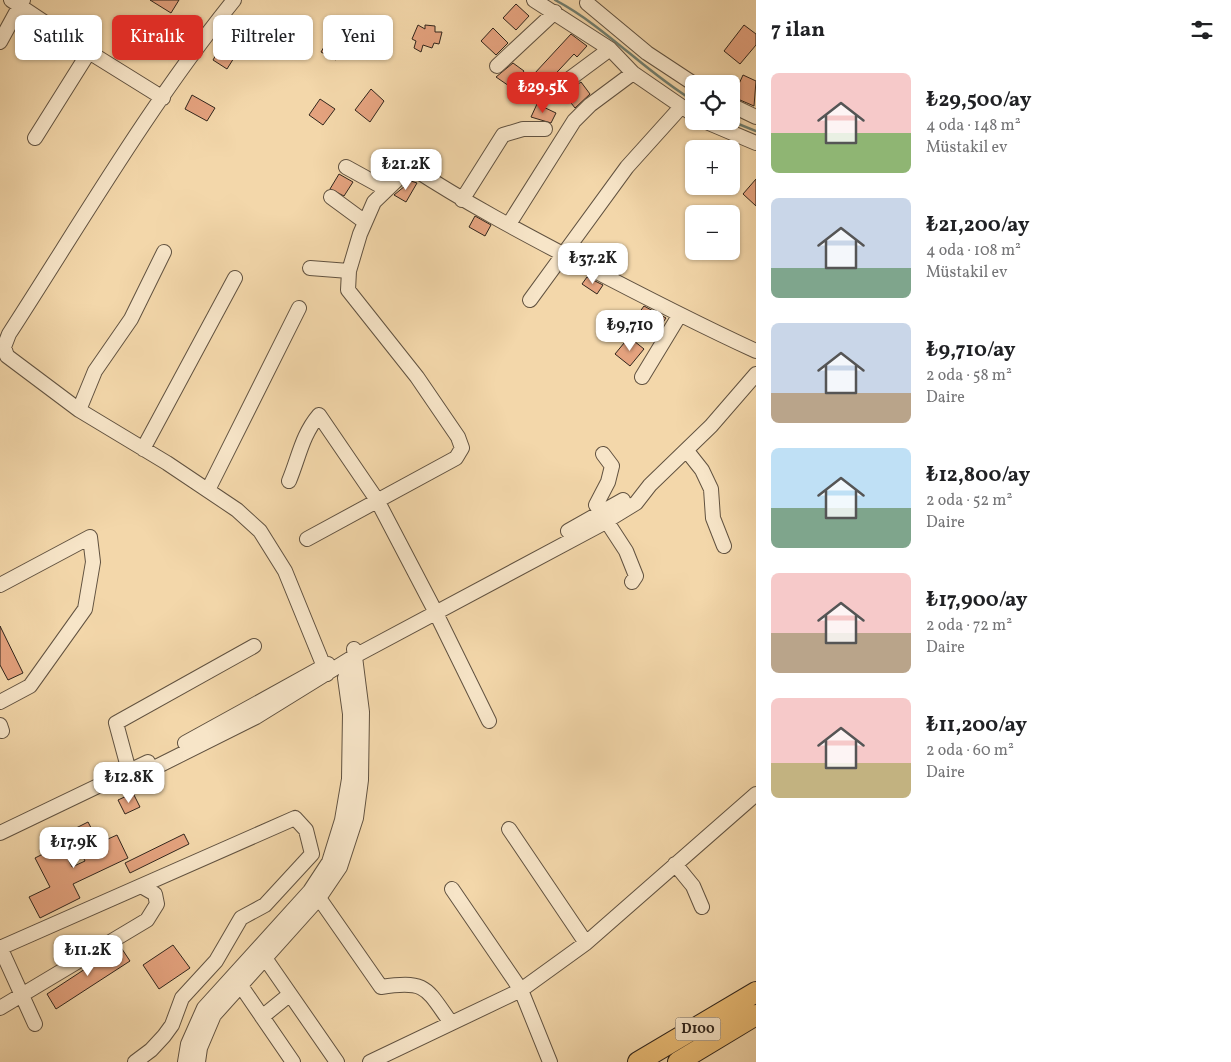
<!DOCTYPE html>
<html lang="tr">
<head>
<meta charset="utf-8">
<style>
  :root { --surface:#fff; --page:#f2f2f2; --text:#202124; --muted:#757577; --accent:#d93025 }
  body { margin:0; font-family:Vollkorn,serif; background:var(--page); color:var(--text); height:100vh; display:flex; flex-direction:column; font-size:19px; white-space:nowrap }
  * { box-sizing:border-box; margin:0 }
  p { font-size:16px; color:var(--muted) }
  .icon { flex:none; width:28px; height:28px; fill:none; stroke:currentColor; stroke-width:2; stroke-linecap:round; stroke-linejoin:round }
  .map { position:relative; flex:1; overflow:hidden }
  .drawer { display:flex; flex-direction:column; background:var(--surface); width:475px }
  .drawer>* { flex:none }
  .top-card { position:absolute; left:15px; top:15px; width:475px; height:45px; display:flex; gap:10px }
  .tools { position:absolute; left:685px; top:75px; display:grid; gap:10px }
  .tools a { display:grid; place-items:center; width:55px; height:55px; border-radius:8px; background:var(--surface); box-shadow:0 1px 4px #0004; font-size:25px }
  .price { position:absolute; translate:-50% -42px; padding:0 11px; border-radius:10px; background:#fff; color:#222; font-size:16px; line-height:32px; filter:drop-shadow(0 1px 2px #0008) }
  .price::after { content:''; position:absolute; left:50%; top:30px; width:15px; height:11px; margin-left:-8px; background:inherit; clip-path:polygon(0 0,100% 0,50% 100%) }
  .price.selected { background:var(--accent); color:#fff }
  ul { padding:0; list-style:none }
  li { display:flex; align-items:center; gap:15px; height:125px; padding:0 15px }
  li span { display:grid; place-items:center; flex:none; width:140px; height:100px; border-radius:8px; color:#555 }
  li>.icon { margin-inline-start:auto }
  span .icon { width:60px; height:60px; fill:#fffc; stroke-width:1 }
  li b { font-size:21px }
  h2 { display:flex; justify-content:space-between; align-items:center; height:60px; padding:0 15px; font-size:21px }
  .chip { padding:0 18px; border-radius:8px; background:var(--surface); box-shadow:0 1px 4px #0004; font-size:18px; line-height:45px }
  .chip.selected { background:var(--accent); color:#fff }
  main { display:flex; flex:1; min-height:0 }
  .map>svg:first-child { display:block }
  .lines { fill:none; stroke-linecap:round; stroke-linejoin:round }
  .stream { stroke:#707e6f; stroke-width:2.5 }
  .building { fill:#e4a27e; stroke:#30251c }
  .minor-casing { stroke:#615240; stroke-width:16 }
  .highway-casing { stroke:#30251c; stroke-width:22 }
  .minor { stroke:#f7e5c8; stroke-width:14 }
  .highway { stroke:#eabc75; stroke-width:20 }
  .labels { text-anchor:middle; dominant-baseline:central; stroke-width:4.5; stroke-linejoin:round; paint-order:stroke }
  .shield { fill:#f7e5c8; stroke:#6c5f50; stroke-width:1 }
  .shield-label { font-size:14px; font-weight:bold; fill:#30251c }
</style>
</head>
<body>
<main>
<div class="map">
<svg width="756" height="1062" viewBox="0 0 756 1062">
  <rect width="100%" height="100%" fill="#f3d7aa"/>
  <filter id="stains"><feTurbulence type="fractalNoise" baseFrequency=".004" numOctaves="4"/><feColorMatrix values="0 0 0 0 .2 0 0 0 0 .09 0 0 0 0 .02 0 0 0 .5 -.17"/></filter>
  <radialGradient id="worn" r=".72"><stop offset=".6" stop-color="#630" stop-opacity="0"/><stop offset="1" stop-color="#630" stop-opacity=".3"/></radialGradient>
  <g class="lines">
    <path class="stream" d="M555,0C606,27 645,72 694,101
      M731,121L756,131"/>
  </g>
  <path class="building" d="M150,0H179L171,13Z
    M516,4L529,16L516,30L503,18Z
    M418,25L425,29V25L435,26V32H442L439,44L434,43L432,48L423,45L421,52L414,48L416,41L412,39Z
    M744,25L756,34V45L740,64L724,51Z
    M493,28L508,43L496,55L481,41Z
    M334,30L342,34L338,40L346,42L336,60L321,52Z
    M571,34L587,46L577,57L574,54L545,85L534,74Z
    M222,44L237,53L227,69L213,60Z
    M513,63L524,71L512,88L496,77Z
    M743,75L756,81L754,106L733,97Z
    M581,82L590,94L575,108L564,94Z
    M371,89L384,101L370,122L355,110Z
    M192,95L215,108L207,121L185,109Z
    M320,99L335,109L323,125L309,115Z
    M537,104L556,113L551,123L531,117Z
    M339,174L353,182L344,196L330,189Z
    M756,179V206L743,194Z
    M411,181L417,183L406,202L394,195Z
    M475,216L491,225L485,236L469,227Z
    M587,277L603,285L597,294L582,284Z
    M644,306L666,318L657,331L636,317Z
    M629,337L644,349L630,366L615,354Z
    M0,626L23,673L8,680L0,665Z
    M133,793L140,807L125,814L118,800Z
    M88,822L99,843L117,835L128,858L73,884L80,898L40,918L29,897L50,887L35,858L61,845L72,867L85,861L70,831Z
    M184,834L189,844L130,873L125,863Z
    M173,945L190,968L159,989L143,965Z
    M120,946L130,961L56,1009L47,994Z"/>
  <g class="lines">
    <defs>
      <path id="minor" d="M11,0L89,52L163,98
        M234,0C150,104 82,221 9,334L4,347L7,356L79,410L167,463L237,510L260,531L285,571L327,674
        M534,0L610,49L633,73L694,115
        M587,3L647,53L694,84
        M0,42L23,0
        M497,66L555,12
        M560,86L610,49
        M731,105L756,117
        M704,121L756,143
        M35,138L89,52
        M346,167L386,189
        M331,197L365,222
        M462,200L503,135L523,129H545
        M509,224L574,121L590,105L633,73
        M310,268L349,271
        M530,300L627,167L681,107
        M642,377L679,316
        M79,410L95,371L131,319L164,252
        M143,449L235,278
        M687,451L702,470L711,489L713,518L724,546
        M603,454L612,466L608,482L596,505L626,551L636,576L632,582
        M289,481C299,457 302,435 319,415L377,500L433,607L489,721
        M208,490L299,308
        M568,531L623,500
        M307,539L456,458L462,448L458,437L417,377L348,290L349,271L360,234L374,202L401,176L414,169C466,203 521,232 576,261C635,292 695,323 756,351
        M0,585L90,537L93,562L85,609L30,686L0,702
        M0,725L2,731
        M185,743L328,664
        M141,766L152,769L256,717L353,657L600,525L636,503L650,485L711,426L756,374
        M129,771L116,723L254,646
        M509,829L586,943
        M0,833L148,762
        M675,864L693,886L702,907
        M452,889L521,990L550,1062
        M312,893L319,898L381,987C427,980 426,988 451,1023
        M0,947L35,1024
        M0,948L295,818L306,830L312,854L265,905L241,918L216,961L182,998L172,1025L164,1036L151,1050L135,1062
        M265,958L337,1062
        M241,986L293,1062
        M0,1008L147,920L157,904L155,894L141,886
        M262,1017L289,995
        M185,1062L188,1044L204,1008L310,891L329,862L342,820L349,779L350,714L345,678L353,658
        M198,1062L200,1048L214,1015L319,898L340,867L356,818L361,780L362,712L354,649
        M370,1062L521,990L586,943L756,794"/>
      <path id="highway" d="M638,1062L756,992
        M678,1062L756,1015"/>
    </defs>
    <use href="#minor" class="minor-casing"/>
    <use href="#highway" class="highway-casing"/>
    <use href="#minor" class="minor"/>
    <use href="#highway" class="highway"/>
  </g>
  <g class="labels">
    <rect class="shield" x="675.5" y="1017.5" width="45" height="23" rx="4"/>
    <g class="shield-label">
      <text x="698" y="1029">D100</text>
    </g>
  </g>
  <rect width="100%" height="100%" filter="url(#stains)"/>
  <rect width="100%" height="100%" fill="url(#worn)"/>
</svg>
<div class="tools">
<a><svg class="icon" aria-label="locate" viewBox="0 0 24 24"><circle cx="12" cy="12" r="6"/><path d="M12 2v4M12 18v4M2 12h4M18 12h4"/></svg></a>
<a>+</a>
<a>−</a>
</div>
<b class="price selected" style="left:543px;top:114px">₺29.5K</b>
<b class="price" style="left:406px;top:191px">₺21.2K</b>
<b class="price" style="left:593px;top:285px">₺37.2K</b>
<b class="price" style="left:630px;top:352px">₺9,710</b>
<b class="price" style="left:129px;top:804px">₺12.8K</b>
<b class="price" style="left:74px;top:869px">₺17.9K</b>
<b class="price" style="left:88px;top:977px">₺11.2K</b>
<div class="top-card">
<a class="chip">Satılık</a>
<a class="chip selected">Kiralık</a>
<a class="chip">Filtreler</a>
<a class="chip">Yeni</a>
</div>
</div>
<section class="drawer">
<h2>7 ilan<svg class="icon" aria-label="filters" viewBox="0 0 24 24"><path d="M4 7h16M4 17h16"/><circle cx="9" cy="7" r="2"/><circle cx="15" cy="17" r="2"/></svg></h2>
<ul>
<li><span style="background:linear-gradient(#f6c9c9 60%,#8fb573 0)"><svg class="icon" aria-label="home" viewBox="0 0 24 24"><path d="M3 11l9-7 9 7M6 9v11h12V9"/></svg></span><div><b>₺29,500/ay</b><p>4 oda · 148 m²</p><p>Müstakil ev</p></div></li>
<li><span style="background:linear-gradient(#c9d6e8 70%,#7fa58c 0)"><svg class="icon" aria-label="home" viewBox="0 0 24 24"><path d="M3 11l9-7 9 7M6 9v11h12V9"/></svg></span><div><b>₺21,200/ay</b><p>4 oda · 108 m²</p><p>Müstakil ev</p></div></li>
<li><span style="background:linear-gradient(#c9d6e8 70%,#b9a48a 0)"><svg class="icon" aria-label="home" viewBox="0 0 24 24"><path d="M3 11l9-7 9 7M6 9v11h12V9"/></svg></span><div><b>₺9,710/ay</b><p>2 oda · 58 m²</p><p>Daire</p></div></li>
<li><span style="background:linear-gradient(#bfe0f5 60%,#7fa58c 0)"><svg class="icon" aria-label="home" viewBox="0 0 24 24"><path d="M3 11l9-7 9 7M6 9v11h12V9"/></svg></span><div><b>₺12,800/ay</b><p>2 oda · 52 m²</p><p>Daire</p></div></li>
<li><span style="background:linear-gradient(#f6c9c9 60%,#b9a48a 0)"><svg class="icon" aria-label="home" viewBox="0 0 24 24"><path d="M3 11l9-7 9 7M6 9v11h12V9"/></svg></span><div><b>₺17,900/ay</b><p>2 oda · 72 m²</p><p>Daire</p></div></li>
<li><span style="background:linear-gradient(#f6c9c9 65%,#c2b280 0)"><svg class="icon" aria-label="home" viewBox="0 0 24 24"><path d="M3 11l9-7 9 7M6 9v11h12V9"/></svg></span><div><b>₺11,200/ay</b><p>2 oda · 60 m²</p><p>Daire</p></div></li>
</ul>
</section>
</main>
</body>
</html>
